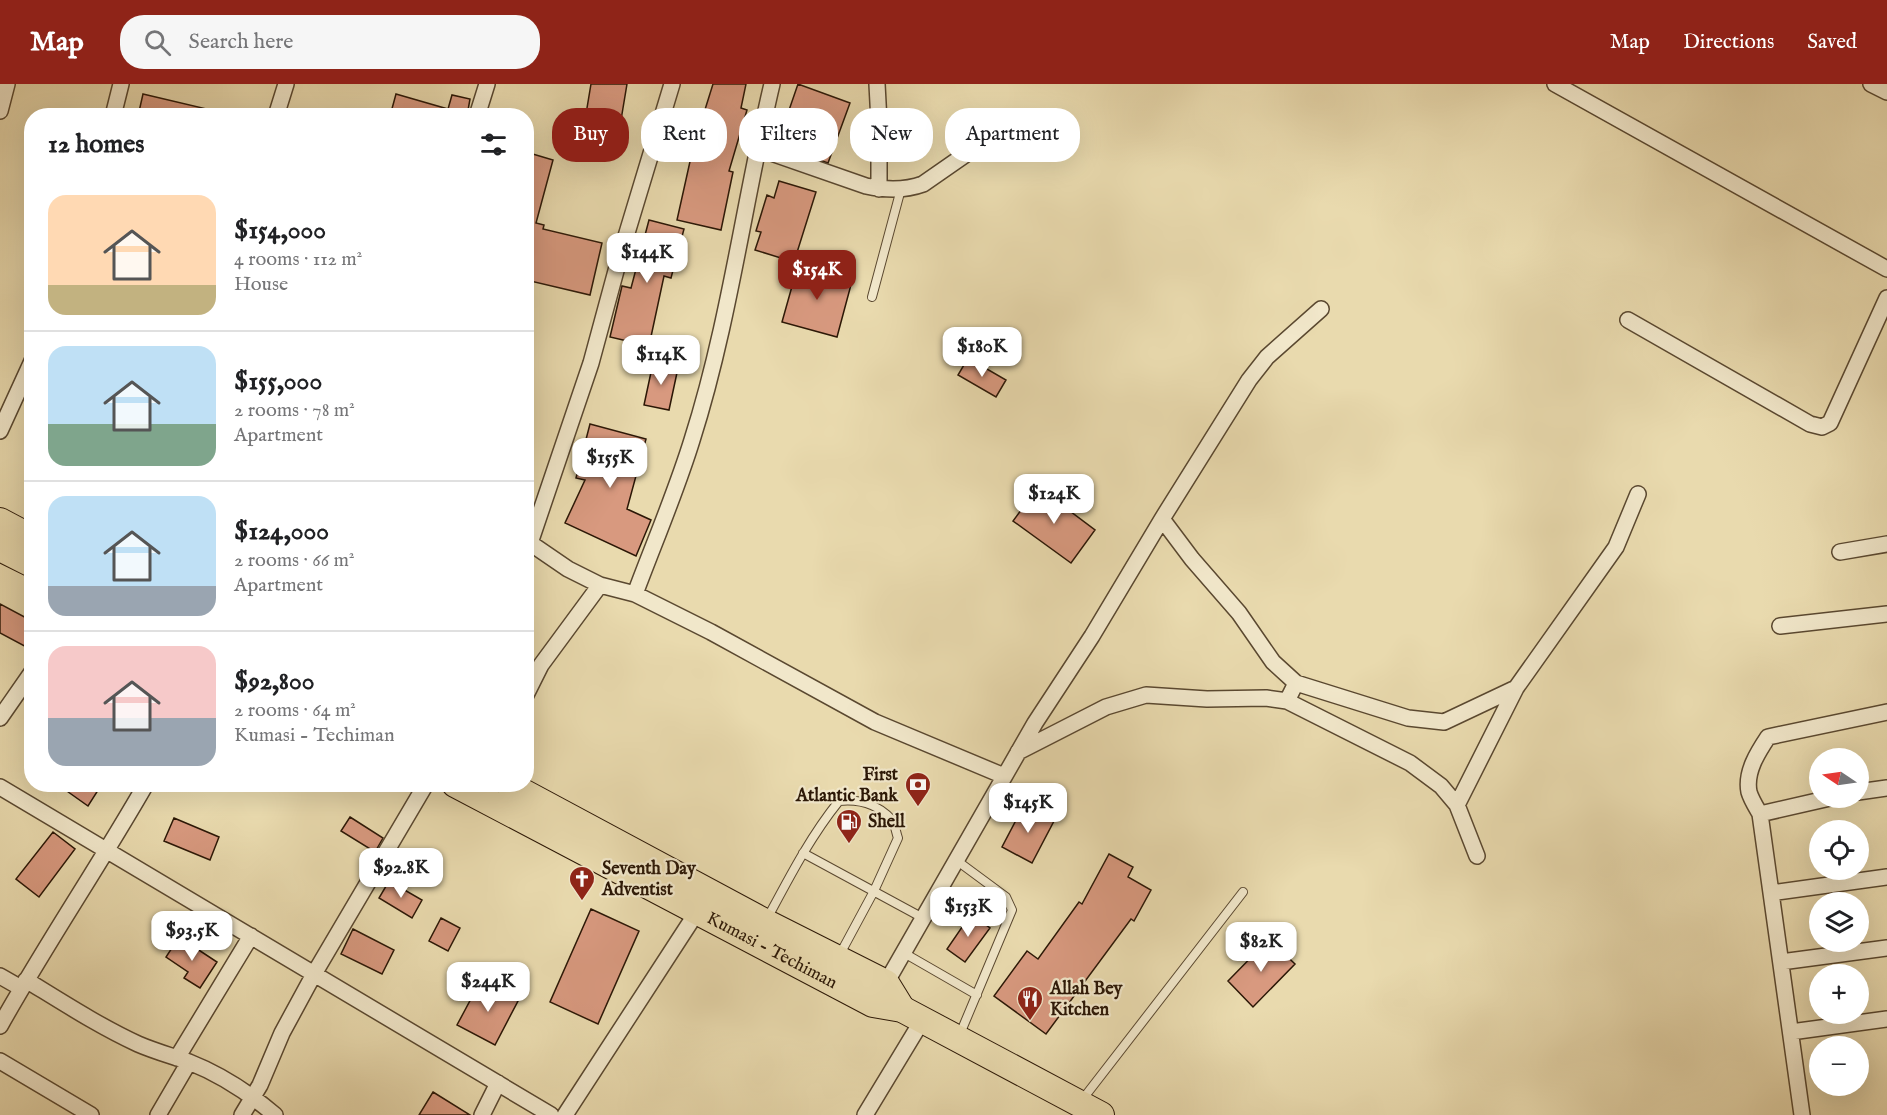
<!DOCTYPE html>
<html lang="en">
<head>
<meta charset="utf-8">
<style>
  :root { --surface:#fff; --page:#f6f6f6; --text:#202124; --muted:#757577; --line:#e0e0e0; --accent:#8f2418 }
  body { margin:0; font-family:"IM FELL English",serif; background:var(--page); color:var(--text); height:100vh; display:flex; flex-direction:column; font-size:22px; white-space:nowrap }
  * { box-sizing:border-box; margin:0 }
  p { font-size:20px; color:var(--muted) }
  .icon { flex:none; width:33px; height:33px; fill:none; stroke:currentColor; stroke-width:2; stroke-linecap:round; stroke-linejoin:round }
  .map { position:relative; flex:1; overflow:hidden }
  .side { position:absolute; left:24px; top:24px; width:510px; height:684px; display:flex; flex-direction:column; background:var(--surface); border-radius:24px; box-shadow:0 6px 24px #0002 }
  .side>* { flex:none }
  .hud { position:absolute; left:552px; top:24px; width:570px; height:54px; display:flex; gap:12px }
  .needle { width:39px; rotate:283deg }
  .buttons { position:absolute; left:1809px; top:664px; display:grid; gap:12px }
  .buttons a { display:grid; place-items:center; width:60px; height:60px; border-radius:50%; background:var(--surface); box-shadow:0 6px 24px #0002; font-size:30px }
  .price { position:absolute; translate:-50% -51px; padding:0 14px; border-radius:12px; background:#fff; color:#222; font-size:20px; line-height:39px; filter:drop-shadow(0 2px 3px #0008) }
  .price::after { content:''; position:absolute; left:50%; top:36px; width:18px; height:14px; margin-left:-9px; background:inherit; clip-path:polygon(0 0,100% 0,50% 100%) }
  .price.on { background:var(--accent); color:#fff }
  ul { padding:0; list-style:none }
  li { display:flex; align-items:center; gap:18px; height:150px; padding:0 24px }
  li+li { border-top:2px solid var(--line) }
  li span { display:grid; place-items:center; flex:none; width:168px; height:120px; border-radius:18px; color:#555 }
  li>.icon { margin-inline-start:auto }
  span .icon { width:72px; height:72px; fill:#fffc; stroke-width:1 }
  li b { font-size:26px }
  h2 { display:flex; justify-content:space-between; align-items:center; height:72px; padding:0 24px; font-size:26px }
  .chip { padding:0 21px; border-radius:24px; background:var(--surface); box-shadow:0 6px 24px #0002; font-size:21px; line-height:54px }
  .chip.on { background:var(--accent); color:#fff }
  header { display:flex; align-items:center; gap:36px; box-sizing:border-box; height:84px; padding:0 30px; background:var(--accent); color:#fff }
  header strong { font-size:28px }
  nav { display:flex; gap:33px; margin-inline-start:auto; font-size:21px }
  .search { width:420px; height:54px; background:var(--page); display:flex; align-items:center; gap:15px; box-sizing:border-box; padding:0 21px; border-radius:24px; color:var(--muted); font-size:22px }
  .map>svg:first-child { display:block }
  .building { fill:#d8997f; stroke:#2b1706; stroke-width:1.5 }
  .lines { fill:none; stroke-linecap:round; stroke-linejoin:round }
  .service-casing { stroke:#5a4830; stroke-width:10 }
  .minor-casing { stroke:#5a4830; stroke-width:18 }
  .trunk-casing { stroke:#2b1706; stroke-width:28 }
  .service { stroke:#f1e7ca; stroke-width:8 }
  .minor { stroke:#f1e7ca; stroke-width:15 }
  .trunk { stroke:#e9daae; stroke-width:26 }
  .labels { text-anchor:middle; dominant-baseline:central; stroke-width:4.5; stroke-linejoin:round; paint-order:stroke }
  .poi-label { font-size:18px; font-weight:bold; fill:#2b1706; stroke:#f1e7ca; text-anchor:start }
  .street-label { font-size:18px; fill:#2b1706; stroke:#f1e7ca }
</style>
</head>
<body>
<header>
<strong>Map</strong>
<div class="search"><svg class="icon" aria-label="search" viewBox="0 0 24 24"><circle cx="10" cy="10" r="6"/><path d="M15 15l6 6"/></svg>Search here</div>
<nav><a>Map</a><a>Directions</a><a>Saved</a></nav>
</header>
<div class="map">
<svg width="1887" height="1031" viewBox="0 0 1887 1031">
  <rect width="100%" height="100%" fill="#e9daae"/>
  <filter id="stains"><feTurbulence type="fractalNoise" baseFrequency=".00333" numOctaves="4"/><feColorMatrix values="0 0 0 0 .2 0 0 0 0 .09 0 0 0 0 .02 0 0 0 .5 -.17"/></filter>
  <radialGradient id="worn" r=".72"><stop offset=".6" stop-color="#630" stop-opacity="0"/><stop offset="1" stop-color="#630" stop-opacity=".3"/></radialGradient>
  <path class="building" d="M591,0H627L615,72L580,66Z
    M713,0H746L741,24L747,26L729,87L733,88L721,146L677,136L693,64Z
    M798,0L850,19L828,79L777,61Z
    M143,10L211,26V32H138Z
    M396,10L448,25L452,11L470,15L467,32H390Z
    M526,68L553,76L536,139L544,141L543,145L602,159L590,211L526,196Z
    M779,97L816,108L794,178L755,166L761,148L756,147L767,111L774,114Z
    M649,136L684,145L671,194L664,192L649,262L610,253L622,202L631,204Z
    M798,181L852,197L837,253L782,238Z
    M968,274L1006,296L996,313L958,291Z
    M653,279L678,284L669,326L644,321Z
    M590,340L646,355L627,425L651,436L636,472L565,439L585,396L576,394Z
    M1038,403L1095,446L1071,479L1013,437Z
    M0,520L32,537V566L0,549Z
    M57,700H102L88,722Z
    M1024,721L1054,737L1032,779L1002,763Z
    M350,733L383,754L375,768L341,747Z
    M174,734L219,753L210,776L164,757Z
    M53,748L75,765L39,813L16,795Z
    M1109,770L1133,783L1128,793L1151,806L1134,837L1131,835L1046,950L994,912L1027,867L1038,875L1079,818L1082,820Z
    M389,797L422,816L412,834L379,814Z
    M591,825L639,847L598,940L550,918Z
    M971,830L990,844L965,878L947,865Z
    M441,834L460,844L448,867L429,857Z
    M353,845L394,866L382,890L341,870Z
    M179,853L217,878L200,904L184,894L188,888L166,873Z
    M1269,855L1295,880L1253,923L1228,897Z
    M480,898L518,917L495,961L457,941Z
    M433,1008L470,1031H419Z"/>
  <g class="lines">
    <defs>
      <path id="service" d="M872,213L901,105
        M803,769L923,834
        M956,776L1006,813L1012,826L960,950
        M767,835C789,794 810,753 839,717C858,715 878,720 892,736C895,740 896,749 898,754L874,807L839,872
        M904,869L977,911
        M1082,1016L1243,808"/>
      <path id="minor" d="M672,0L620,172L591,279L530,459L568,485L600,501L635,510L711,548L875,638L1004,692
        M877,0L879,38V105
        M1555,0L1887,185
        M1871,0L1887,8
        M0,27L7,0
        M113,32L121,0
        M276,32L286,0
        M477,32L487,0
        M757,64L866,102C885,106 904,107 923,100L1018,34
        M1628,236L1810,340L1822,343L1830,339L1887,214
        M0,347L32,277
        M1162,435L1192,475L1239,529L1273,578L1296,599L1408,634L1444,638L1516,604L1616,463L1638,410
        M1840,468L1887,460
        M635,510C654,459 676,408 692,356C729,240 744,118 772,0
        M1780,542L1887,530
        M526,611L541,581L600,501
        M1287,617L1410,679L1441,702L1457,721L1477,772
        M0,634L32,588
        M1018,668L1106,623L1146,611L1207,615L1266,614L1287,617L1296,599
        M0,703L551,1031
        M1858,708L1887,704
        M1457,721L1516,604
        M1760,730L1830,714
        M1771,809L1887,793
        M1781,878L1887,864
        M0,892L21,904
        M26,896C62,918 99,942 138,960C154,967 172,972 189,978C222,991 249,1009 275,1031
        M882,906L1035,639L1092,552L1162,435L1249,296L1267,273L1321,225
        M0,942C46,860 99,782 146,700
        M1791,948L1887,935
        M177,974L251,852
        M0,977L91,1031
        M158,1031L189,978
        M242,1031L260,1001L282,949L314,890L426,700
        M482,1031L498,999
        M565,1031L697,828
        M865,1031L923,935
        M1802,1031L1760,730C1756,723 1751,715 1749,708C1745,688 1758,668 1768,653L1887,628"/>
      <g id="trunk">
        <path d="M0,437L32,454"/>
        <path d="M0,464L32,480"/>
        <path id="s1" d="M455,700L873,920L902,925L1101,1031"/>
        <path d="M508,700L765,838L886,899L902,925"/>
      </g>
    </defs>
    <use href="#service" class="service-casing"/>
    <use href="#minor" class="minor-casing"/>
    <use href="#trunk" class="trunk-casing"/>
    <use href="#service" class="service"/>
    <use href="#minor" class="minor"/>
    <use href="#trunk" class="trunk"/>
  </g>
  <defs>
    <symbol id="bank-pin" viewBox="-11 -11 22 30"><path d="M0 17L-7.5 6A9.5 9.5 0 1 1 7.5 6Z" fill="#8f2418" stroke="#f1e7ca"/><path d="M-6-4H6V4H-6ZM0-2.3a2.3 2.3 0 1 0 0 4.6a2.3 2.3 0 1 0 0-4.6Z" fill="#fff"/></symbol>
    <symbol id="fuel-pin" viewBox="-11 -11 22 30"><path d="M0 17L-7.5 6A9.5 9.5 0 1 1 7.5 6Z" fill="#8f2418" stroke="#f1e7ca"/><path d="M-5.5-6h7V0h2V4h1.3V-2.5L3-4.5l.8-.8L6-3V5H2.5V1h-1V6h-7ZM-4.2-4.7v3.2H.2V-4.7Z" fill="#fff"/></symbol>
    <symbol id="church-pin" viewBox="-11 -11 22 30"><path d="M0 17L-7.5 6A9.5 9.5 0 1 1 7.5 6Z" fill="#8f2418" stroke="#f1e7ca"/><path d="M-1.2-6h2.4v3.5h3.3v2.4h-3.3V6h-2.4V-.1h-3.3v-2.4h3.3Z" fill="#fff"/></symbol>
    <symbol id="restaurant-pin" viewBox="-11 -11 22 30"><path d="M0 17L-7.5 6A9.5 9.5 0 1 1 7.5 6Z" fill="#8f2418" stroke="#f1e7ca"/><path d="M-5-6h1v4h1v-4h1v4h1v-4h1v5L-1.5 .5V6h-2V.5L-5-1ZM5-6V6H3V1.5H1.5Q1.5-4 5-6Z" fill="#fff"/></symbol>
  </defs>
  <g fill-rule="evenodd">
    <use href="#bank-pin" x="903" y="686" width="30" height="40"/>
    <use href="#fuel-pin" x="834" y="723" width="30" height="40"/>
    <use href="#church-pin" x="567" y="780" width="30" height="40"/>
    <use href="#restaurant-pin" x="1015" y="900" width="30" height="40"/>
  </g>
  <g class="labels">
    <g class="poi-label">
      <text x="898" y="691" text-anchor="end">First<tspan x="898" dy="21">Atlantic Bank</tspan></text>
      <text x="868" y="738">Shell</text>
      <text x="602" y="785">Seventh Day<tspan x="602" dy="21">Adventist</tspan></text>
      <text x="1050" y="905">Allah Bey<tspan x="1050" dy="21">Kitchen</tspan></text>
    </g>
    <g class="street-label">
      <text stroke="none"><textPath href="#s1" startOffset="358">Kumasi - Techiman</textPath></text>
    </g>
  </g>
  <rect width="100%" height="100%" filter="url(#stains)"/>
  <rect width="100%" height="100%" fill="url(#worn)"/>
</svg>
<div class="buttons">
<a><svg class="needle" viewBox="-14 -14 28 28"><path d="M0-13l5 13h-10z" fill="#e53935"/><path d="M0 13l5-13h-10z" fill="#757577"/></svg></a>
<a><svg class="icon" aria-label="locate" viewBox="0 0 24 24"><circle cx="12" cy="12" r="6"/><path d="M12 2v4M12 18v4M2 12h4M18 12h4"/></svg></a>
<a><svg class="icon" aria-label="layers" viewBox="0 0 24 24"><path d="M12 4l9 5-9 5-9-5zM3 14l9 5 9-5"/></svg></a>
<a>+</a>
<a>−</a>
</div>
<b class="price" style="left:647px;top:200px">$144K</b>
<b class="price on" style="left:817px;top:217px">$154K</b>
<b class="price" style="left:982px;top:294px">$180K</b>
<b class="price" style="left:661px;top:302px">$114K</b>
<b class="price" style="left:610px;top:405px">$155K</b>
<b class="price" style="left:1054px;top:441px">$124K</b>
<b class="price" style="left:1028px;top:750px">$145K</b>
<b class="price" style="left:401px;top:815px">$92.8K</b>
<b class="price" style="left:968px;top:854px">$153K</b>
<b class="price" style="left:192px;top:878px">$93.5K</b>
<b class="price" style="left:1261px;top:889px">$82K</b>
<b class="price" style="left:488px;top:929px">$244K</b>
<div class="hud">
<a class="chip on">Buy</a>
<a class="chip">Rent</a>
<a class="chip">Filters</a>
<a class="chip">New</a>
<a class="chip">Apartment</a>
</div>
<section class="side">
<h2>12 homes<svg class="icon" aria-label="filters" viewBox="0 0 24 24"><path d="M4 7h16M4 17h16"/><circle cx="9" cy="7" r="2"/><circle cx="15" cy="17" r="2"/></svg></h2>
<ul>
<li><span style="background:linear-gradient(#ffd9b3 75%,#c2b280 0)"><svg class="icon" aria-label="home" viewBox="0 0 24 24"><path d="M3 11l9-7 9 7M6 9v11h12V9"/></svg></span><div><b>$154,000</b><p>4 rooms · 112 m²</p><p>House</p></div></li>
<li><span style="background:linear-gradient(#bfe0f5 65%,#7fa58c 0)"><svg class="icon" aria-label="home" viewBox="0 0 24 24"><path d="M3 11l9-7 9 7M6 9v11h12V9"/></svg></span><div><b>$155,000</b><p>2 rooms · 78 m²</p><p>Apartment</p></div></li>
<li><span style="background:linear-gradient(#bfe0f5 75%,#9aa5b1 0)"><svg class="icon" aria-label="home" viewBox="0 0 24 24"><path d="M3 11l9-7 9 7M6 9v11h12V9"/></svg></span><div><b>$124,000</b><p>2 rooms · 66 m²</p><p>Apartment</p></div></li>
<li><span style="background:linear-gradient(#f6c9c9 60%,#9aa5b1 0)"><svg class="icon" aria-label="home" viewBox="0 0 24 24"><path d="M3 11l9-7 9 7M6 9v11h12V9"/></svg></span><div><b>$92,800</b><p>2 rooms · 64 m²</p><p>Kumasi - Techiman</p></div></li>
</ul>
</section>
</div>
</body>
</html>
